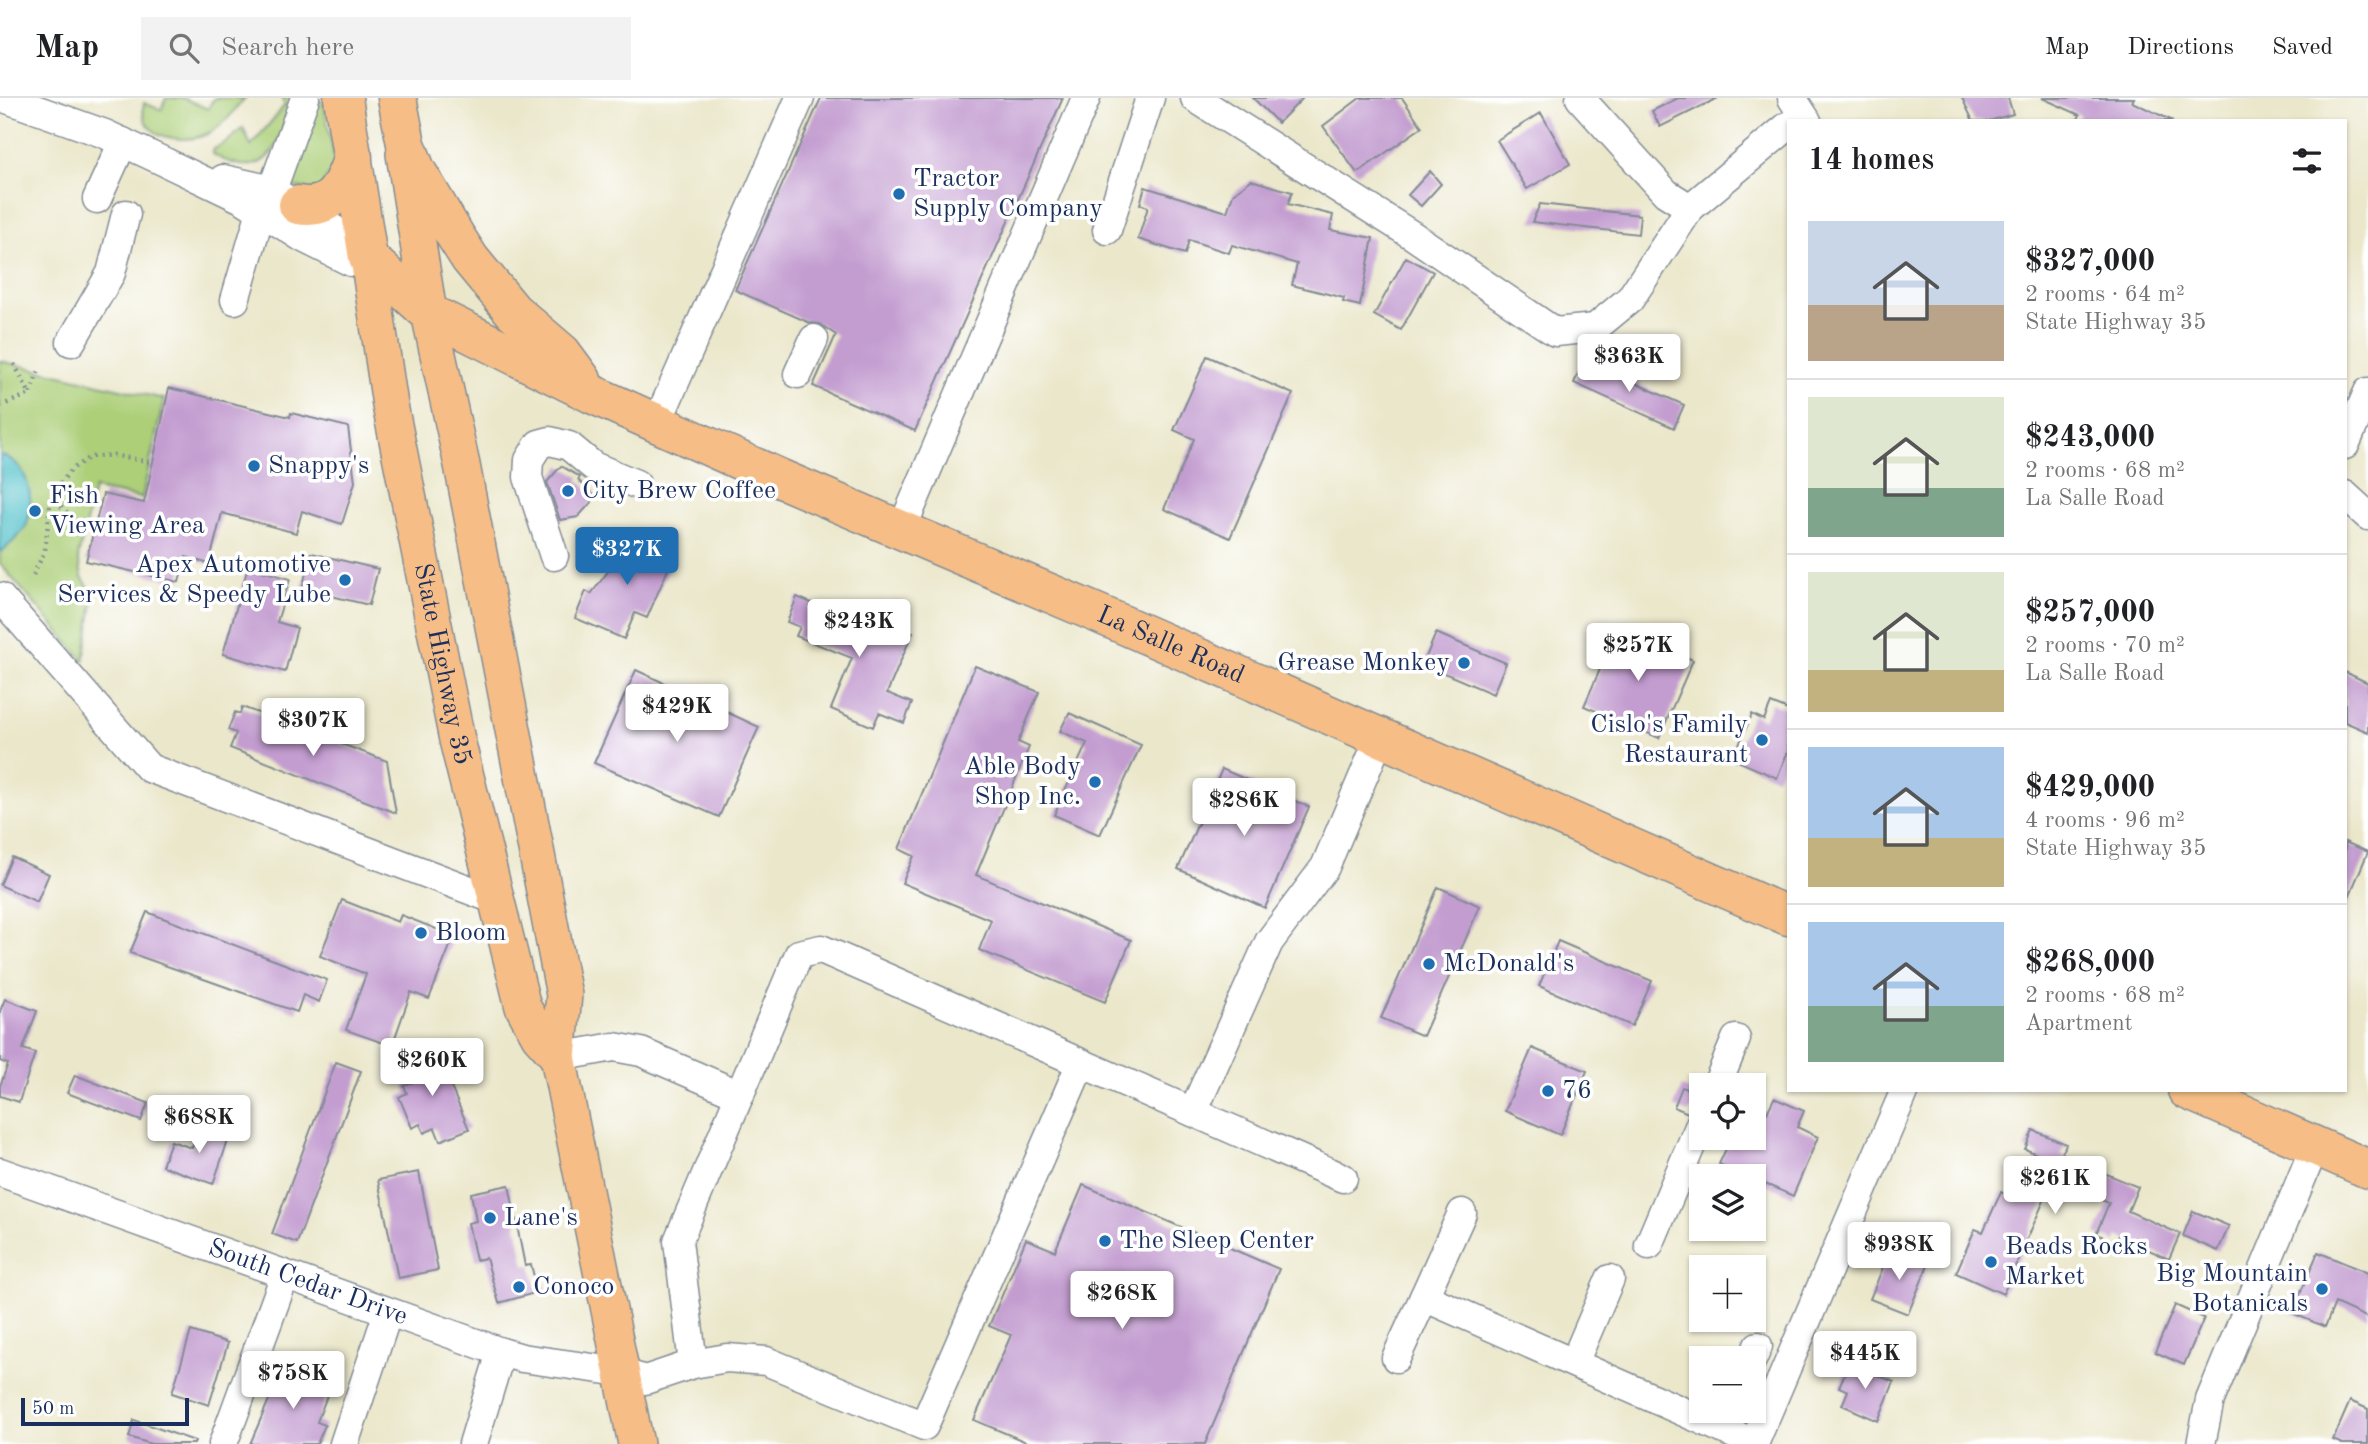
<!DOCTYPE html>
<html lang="en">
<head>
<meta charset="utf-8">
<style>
  :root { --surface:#fff; --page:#f2f2f2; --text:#202124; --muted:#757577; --line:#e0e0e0; --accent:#1f6fb2 }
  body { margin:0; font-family:"Old Standard TT",serif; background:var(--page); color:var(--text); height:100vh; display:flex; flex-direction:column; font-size:26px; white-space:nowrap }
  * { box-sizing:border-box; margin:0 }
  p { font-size:23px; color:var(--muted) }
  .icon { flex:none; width:38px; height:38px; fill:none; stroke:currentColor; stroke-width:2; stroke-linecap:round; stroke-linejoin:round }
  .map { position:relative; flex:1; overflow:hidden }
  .drawer { position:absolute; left:1787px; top:21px; width:560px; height:973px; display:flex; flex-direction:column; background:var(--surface); border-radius:0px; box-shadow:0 2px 5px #0004 }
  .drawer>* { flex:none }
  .controls { position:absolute; left:1689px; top:975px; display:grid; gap:14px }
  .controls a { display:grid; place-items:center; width:77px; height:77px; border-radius:0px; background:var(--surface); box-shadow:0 2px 5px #0004; font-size:35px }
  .scale { position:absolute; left:21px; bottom:18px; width:168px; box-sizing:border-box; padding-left:7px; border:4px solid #1b2f5e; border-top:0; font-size:19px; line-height:24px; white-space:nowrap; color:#1b2f5e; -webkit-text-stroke:5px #fff; paint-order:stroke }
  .price { position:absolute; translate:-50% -60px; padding:0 16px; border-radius:7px; background:#fff; color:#222; font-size:23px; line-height:46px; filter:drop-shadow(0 2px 4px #0008) }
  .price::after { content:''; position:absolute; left:50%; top:42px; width:21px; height:16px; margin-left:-10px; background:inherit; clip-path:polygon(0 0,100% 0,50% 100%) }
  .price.selected { background:var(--accent); color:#fff }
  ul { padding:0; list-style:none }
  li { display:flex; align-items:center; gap:21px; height:175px; padding:0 21px }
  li+li { border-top:2px solid var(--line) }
  li span { display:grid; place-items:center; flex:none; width:196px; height:140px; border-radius:0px; color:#555 }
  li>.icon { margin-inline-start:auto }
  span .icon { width:84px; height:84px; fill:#fffc; stroke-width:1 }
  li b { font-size:30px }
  h2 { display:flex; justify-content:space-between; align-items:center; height:84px; padding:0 21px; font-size:30px }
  header { display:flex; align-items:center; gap:42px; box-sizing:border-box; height:98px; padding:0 35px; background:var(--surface); border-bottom:2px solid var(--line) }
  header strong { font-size:33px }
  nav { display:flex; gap:38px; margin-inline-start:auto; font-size:24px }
  .search { width:490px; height:63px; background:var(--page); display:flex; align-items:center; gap:18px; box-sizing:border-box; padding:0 24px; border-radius:0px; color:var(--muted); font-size:26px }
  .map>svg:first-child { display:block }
  .green { fill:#accf78; stroke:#647f6b; stroke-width:2 }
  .water { fill:#54c2cb; stroke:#387894; stroke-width:2 }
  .building { fill:#c39dd0 }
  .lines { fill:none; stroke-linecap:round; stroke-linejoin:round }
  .minor-casing { stroke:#838b94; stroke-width:31 }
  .major-casing { stroke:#838b94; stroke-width:38 }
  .highway-casing { stroke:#838b94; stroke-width:41 }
  .path { stroke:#838b94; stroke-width:4.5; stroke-dasharray:2 5; stroke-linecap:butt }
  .minor { stroke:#fff; stroke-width:28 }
  .major { stroke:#f6be86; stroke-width:35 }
  .highway { stroke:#f6be86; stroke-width:38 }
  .poi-dot { fill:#1f6fb2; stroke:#fff; stroke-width:2.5 }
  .labels { text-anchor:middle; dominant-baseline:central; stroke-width:7; stroke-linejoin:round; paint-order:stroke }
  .poi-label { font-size:26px; fill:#1b2f5e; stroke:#fff; text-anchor:start }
  .street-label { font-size:26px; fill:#1b2f5e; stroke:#fff }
</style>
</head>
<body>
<header>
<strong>Map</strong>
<div class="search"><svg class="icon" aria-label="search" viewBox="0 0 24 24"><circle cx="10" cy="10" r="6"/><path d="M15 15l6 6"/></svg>Search here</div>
<nav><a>Map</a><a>Directions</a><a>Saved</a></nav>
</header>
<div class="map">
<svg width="2368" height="1346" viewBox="0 0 2368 1346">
  <rect width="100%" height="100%" fill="#fff"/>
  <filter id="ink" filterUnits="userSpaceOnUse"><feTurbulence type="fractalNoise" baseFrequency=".0143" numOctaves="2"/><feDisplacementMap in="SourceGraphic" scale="14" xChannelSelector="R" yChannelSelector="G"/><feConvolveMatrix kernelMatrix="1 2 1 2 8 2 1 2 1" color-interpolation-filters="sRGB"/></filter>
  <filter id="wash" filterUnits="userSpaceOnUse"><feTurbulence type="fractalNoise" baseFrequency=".00686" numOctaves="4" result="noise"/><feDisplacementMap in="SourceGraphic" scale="28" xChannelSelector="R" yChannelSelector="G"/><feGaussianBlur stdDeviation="1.57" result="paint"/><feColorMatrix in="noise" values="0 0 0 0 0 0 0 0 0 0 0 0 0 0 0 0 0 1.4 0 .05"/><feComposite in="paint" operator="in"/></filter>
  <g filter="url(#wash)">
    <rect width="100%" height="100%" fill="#ebe7cb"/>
    <path class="green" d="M166,0H183L208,11L214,0H245C234,13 224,27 209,35C185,48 137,41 144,5L161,12Z
      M282,0H295C284,27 276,76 237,66C228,64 219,61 212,55L214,51L228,43L243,30L251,48L285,7Z
      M321,3L324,7L335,66L319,92L289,89L315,5Z
      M0,263L164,301L142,400L94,391L78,459L82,479L94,498L84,563L0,466Z"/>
    <path class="water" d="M0,357C29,364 35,401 27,426C23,435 8,449 0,454Z"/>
    <g id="blocks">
      <path class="building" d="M821,0H1063L915,333L813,288L836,237L820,226L810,225L735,192Z
        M1253,0H1303L1278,25Z
        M1360,0H1402L1422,29L1357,75L1323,28Z
        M1678,0H1718L1660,29L1652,13Z
        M1962,0H2008L2013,16L1989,23H1973Z
        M2042,0H2134L2132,4L2173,23H2077L2080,17Z
        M1541,15L1570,66L1527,91L1497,42Z
        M1430,73L1441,86L1421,108L1408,97Z
        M1251,82L1292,94L1288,106L1333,117L1330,132L1373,140L1360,208L1343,204L1344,200L1292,187L1297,166L1232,147L1229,155L1189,142L1185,156L1138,141L1148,109L1140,106L1145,89L1227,114L1233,96Z
        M1540,106L1640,117L1638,136L1532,124Z
        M1406,159L1433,174L1401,232L1374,217Z
        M1207,258L1293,296L1230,440L1164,411L1194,341L1174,332Z
        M1584,262L1684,307L1674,330L1574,285Z
        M169,290L290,319L291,315L348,329L355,384L342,426L302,413L296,435L222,415L209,466L186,459L179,484L86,463L103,396L144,405Z
        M561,368L580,379L578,382L596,399L578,419L560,422L547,384Z
        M640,431L663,441L657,455L672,462L647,520L635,515L624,541L575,520L586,493L591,496Z
        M311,455L378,471L369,507L302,491Z
        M248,469L290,481L277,524L297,530L285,574L223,556Z
        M797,499L866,528L871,516L913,534L887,595L912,605L904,625L879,615L873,629L831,611L852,560L796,538L800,529L787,524Z
        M1618,530L1693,562L1659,640L1584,608Z
        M1436,535L1506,565L1493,596L1423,566Z
        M975,568L1039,594L1018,644L1029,649L976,777L1131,842L1105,904L979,852L991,822L902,785L914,758L899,751Z
        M636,572L759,629L719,719L594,665Z
        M2345,574L2368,585V634L2345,624Z
        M1771,605L1788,612V653L1777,680L1733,661L1752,616L1764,622Z
        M242,609L387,663L396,715L230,650L236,635L228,632L235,614L240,616Z
        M1069,615L1141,647L1100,737L1054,717L1087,645L1060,633Z
        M1222,671L1309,709L1265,810L1178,771Z
        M2345,744L2368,754L2345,808Z
        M12,759L49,776L37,804L0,787Z
        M1438,789L1480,808L1423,938L1381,920Z
        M342,802L398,824L401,817L444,834L442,839L452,843L429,901L411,894L392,948L346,932L366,876L320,858Z
        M147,814L327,882L319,904L303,897L297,914L130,855Z
        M1558,843L1652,883L1632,928L1539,888Z
        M5,901L37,913L23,951L35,955L19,1004L0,998V988L8,966L0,963V913Z
        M1532,950L1587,973L1560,1037L1505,1013Z
        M435,952L469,1031L440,1043L435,1030L424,1035L420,1026L412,1030L399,999L407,995L404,988L413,984L405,964Z
        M336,964L361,973L297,1145L272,1136Z
        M75,977L148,1005L141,1023L67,995Z
        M1682,989L1701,997V1008L1692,1010L1688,1015L1674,1009Z
        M1774,1000L1804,1013L1797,1029L1818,1039L1793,1098L1754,1081V1078H1746L1719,1066L1731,1040H1754V1009L1767,1015Z
        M200,1026L230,1037L213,1086L162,1068L171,1043L192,1050Z
        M2033,1032L2066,1046L2061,1057L2138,1089L2128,1113L2180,1136L2169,1161L2118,1138L2116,1144L2096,1136L2109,1105L2053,1082L2003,1196L1956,1175L1975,1131L1983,1134L2001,1094L2018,1102L2039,1057L2025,1051Z
        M419,1074L438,1172L398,1180L378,1082Z
        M509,1087L525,1168L531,1167L538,1194L499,1205L486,1160L476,1162L468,1125L476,1123L471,1095Z
        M1083,1087L1279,1171L1205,1346H1031L974,1322L1011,1237L989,1228L1026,1141L1055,1153Z
        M2193,1113L2229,1128L2218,1153L2183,1138Z
        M1890,1152L1928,1167L1908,1216L1870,1201Z
        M2318,1154L2368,1175V1220L2335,1205L2325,1229L2292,1215Z
        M2175,1207L2204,1220L2184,1267L2155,1254Z
        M191,1233L228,1245L209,1307L172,1295Z
        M1849,1265L1894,1284L1878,1323L1842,1307L1848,1293L1839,1289Z
        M283,1269L331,1287L317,1324L325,1327L317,1346H250Z
        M2350,1303L2368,1311V1346H2342L2333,1342Z
        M134,1322L195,1343L194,1346H151L129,1339Z"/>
    </g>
  </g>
  <g filter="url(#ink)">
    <use href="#blocks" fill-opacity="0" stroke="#838b94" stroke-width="2"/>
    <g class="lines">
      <defs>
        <g id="minor">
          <path d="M4,0L105,36L167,65L244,102L303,140L351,164L368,160"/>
          <path d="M1195,0L1412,137L1555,234L1595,230L1630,201L1690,110L1788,28"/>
          <path d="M1580,0L1666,95L1690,110"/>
          <path d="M1792,0L1807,23"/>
          <path d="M223,81L272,92L346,139L368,160"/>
          <path d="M97,101L123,44"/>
          <path d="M1107,132L1150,0"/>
          <path d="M235,202L261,113L272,92L305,0"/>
          <path d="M71,244L111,175L126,116"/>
          <path d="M798,276L814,241"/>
          <path d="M657,325L800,0"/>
          <path d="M2345,347L2368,294"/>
          <path d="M2345,397L2368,418"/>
          <path d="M901,433L1086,0"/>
          <path d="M554,458L528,379L529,362L539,346L550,343L569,348L593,368L636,386"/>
          <path d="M0,499L149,670L496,802"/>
          <path d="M558,959L614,949L641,954L740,997"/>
          <path d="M1717,987L1736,941"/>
          <path d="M1193,1014L1269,844L1325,769L1380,639"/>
          <path id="s1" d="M0,1074L501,1254L522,1260L621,1274L645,1282L693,1266L678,1143L799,856L821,851L1343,1080"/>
          <path d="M1462,1115L1424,1199L1754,1345"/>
          <path d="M1649,1147L1701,1024"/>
          <path d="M1396,1260L1424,1199"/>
          <path d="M1753,1260L1758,1248"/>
          <path d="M1574,1265L1610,1181"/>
          <path d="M693,1266L727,1260L766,1263L924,1328L1081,965"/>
          <path d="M223,1346L285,1177"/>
          <path d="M344,1346L388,1214"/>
          <path d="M473,1346L501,1254"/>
          <path d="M1754,1346L1905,992"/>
          <path d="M2201,1346L2210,1302L2315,1048"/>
        </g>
        <g id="major">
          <path d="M404,56L429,215L462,367L564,897L558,959L636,1346"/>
          <path id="s2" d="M368,160L390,307L457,642L523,909L539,938L558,959"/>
        </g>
        <g id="highway">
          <path id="s3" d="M343,0L368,160L429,215L592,296L779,380L1099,516L1788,818"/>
          <path d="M397,0L406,46L416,72L456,139L470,161L513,213L562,255L582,282"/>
          <path d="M298,107C333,113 343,88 353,59"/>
          <path d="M2187,992L2368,1071"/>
        </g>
      </defs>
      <use href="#minor" class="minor-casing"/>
      <use href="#major" class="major-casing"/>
      <use href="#highway" class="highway-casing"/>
      <path class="path" d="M14,266L30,296L39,272
        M0,308L30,296
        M51,398L79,427
        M33,477L45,453L51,397L73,370L90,359L113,357L150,364"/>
      <use href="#minor" class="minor"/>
      <use href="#major" class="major"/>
      <use href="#highway" class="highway"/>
    </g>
  </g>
  <g class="poi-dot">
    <circle cx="899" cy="96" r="7"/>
    <circle cx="254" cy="368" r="7"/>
    <circle cx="568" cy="393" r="7"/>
    <circle cx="35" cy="413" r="7"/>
    <circle cx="345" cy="482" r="7"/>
    <circle cx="1464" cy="565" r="7"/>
    <circle cx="1762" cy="642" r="7"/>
    <circle cx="1095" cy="684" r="7"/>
    <circle cx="421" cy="835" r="7"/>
    <circle cx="1429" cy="866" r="7"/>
    <circle cx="1548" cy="993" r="7"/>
    <circle cx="490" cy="1120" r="7"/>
    <circle cx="1105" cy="1143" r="7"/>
    <circle cx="1991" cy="1164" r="7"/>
    <circle cx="519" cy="1189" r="7"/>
    <circle cx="2322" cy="1191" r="7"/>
  </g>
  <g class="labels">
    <g class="poi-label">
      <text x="913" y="81">Tractor<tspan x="913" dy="30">Supply Company</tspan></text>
      <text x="268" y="368">Snappy's</text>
      <text x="582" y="393">City Brew Coffee</text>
      <text x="49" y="398">Fish<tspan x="49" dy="30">Viewing Area</tspan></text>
      <text x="331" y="467" text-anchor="end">Apex Automotive<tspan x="331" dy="30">Services &amp; Speedy Lube</tspan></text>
      <text x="1450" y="565" text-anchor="end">Grease Monkey</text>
      <text x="1748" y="627" text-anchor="end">Cislo's Family<tspan x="1748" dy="30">Restaurant</tspan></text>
      <text x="1081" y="669" text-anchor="end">Able Body<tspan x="1081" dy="30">Shop Inc.</tspan></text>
      <text x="435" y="835">Bloom</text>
      <text x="1443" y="866">McDonald's</text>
      <text x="1562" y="993">76</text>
      <text x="504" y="1120">Lane's</text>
      <text x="1119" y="1143">The Sleep Center</text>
      <text x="2005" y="1149">Beads Rocks<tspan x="2005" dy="30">Market</tspan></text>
      <text x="2308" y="1176" text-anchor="end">Big Mountain<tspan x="2308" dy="30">Botanicals</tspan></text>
      <text x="533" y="1189">Conoco</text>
    </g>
    <g class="street-label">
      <text stroke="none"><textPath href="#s3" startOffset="1057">La Salle Road</textPath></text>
      <text stroke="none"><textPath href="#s2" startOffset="413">State Highway 35</textPath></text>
      <text stroke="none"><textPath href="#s1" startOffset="327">South Cedar Drive</textPath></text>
    </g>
  </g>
</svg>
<div class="controls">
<a><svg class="icon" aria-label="locate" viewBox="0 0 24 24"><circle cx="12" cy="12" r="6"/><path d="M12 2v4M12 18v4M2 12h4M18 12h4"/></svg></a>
<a><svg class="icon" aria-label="layers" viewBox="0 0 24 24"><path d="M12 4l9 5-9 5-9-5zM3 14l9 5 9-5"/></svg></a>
<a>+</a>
<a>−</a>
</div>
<div class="scale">50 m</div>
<b class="price" style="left:1629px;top:296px">$363K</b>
<b class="price selected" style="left:627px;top:489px">$327K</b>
<b class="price" style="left:859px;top:561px">$243K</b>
<b class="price" style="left:1638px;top:585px">$257K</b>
<b class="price" style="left:677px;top:646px">$429K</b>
<b class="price" style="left:313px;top:660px">$307K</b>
<b class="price" style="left:1244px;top:740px">$286K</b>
<b class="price" style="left:432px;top:1000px">$260K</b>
<b class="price" style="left:199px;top:1057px">$688K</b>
<b class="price" style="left:2055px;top:1118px">$261K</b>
<b class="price" style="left:1899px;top:1184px">$938K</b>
<b class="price" style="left:1122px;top:1233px">$268K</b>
<b class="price" style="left:1865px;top:1293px">$445K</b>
<b class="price" style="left:293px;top:1313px">$758K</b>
<section class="drawer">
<h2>14 homes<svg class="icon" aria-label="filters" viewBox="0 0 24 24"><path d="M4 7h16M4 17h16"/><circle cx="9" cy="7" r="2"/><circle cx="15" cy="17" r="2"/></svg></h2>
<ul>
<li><span style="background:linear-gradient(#c9d6e8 60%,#b9a48a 0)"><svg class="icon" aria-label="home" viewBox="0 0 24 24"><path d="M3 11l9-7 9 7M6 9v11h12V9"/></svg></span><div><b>$327,000</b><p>2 rooms · 64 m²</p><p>State Highway 35</p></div></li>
<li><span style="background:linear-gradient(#dfe7d0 65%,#7fa58c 0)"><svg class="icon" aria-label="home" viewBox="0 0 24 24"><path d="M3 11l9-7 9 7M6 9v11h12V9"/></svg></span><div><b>$243,000</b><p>2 rooms · 68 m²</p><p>La Salle Road</p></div></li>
<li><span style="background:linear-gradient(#dfe7d0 70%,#c2b280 0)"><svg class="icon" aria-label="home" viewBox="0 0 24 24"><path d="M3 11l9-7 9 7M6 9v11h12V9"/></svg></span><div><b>$257,000</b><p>2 rooms · 70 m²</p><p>La Salle Road</p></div></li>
<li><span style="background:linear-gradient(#a9c7e8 65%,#c2b280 0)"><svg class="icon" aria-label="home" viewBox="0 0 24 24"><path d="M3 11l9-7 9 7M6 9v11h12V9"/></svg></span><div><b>$429,000</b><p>4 rooms · 96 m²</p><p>State Highway 35</p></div></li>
<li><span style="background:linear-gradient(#a9c7e8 60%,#7fa58c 0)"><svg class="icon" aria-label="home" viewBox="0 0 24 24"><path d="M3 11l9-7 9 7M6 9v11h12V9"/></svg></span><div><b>$268,000</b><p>2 rooms · 68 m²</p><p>Apartment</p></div></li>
</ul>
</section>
</div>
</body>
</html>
